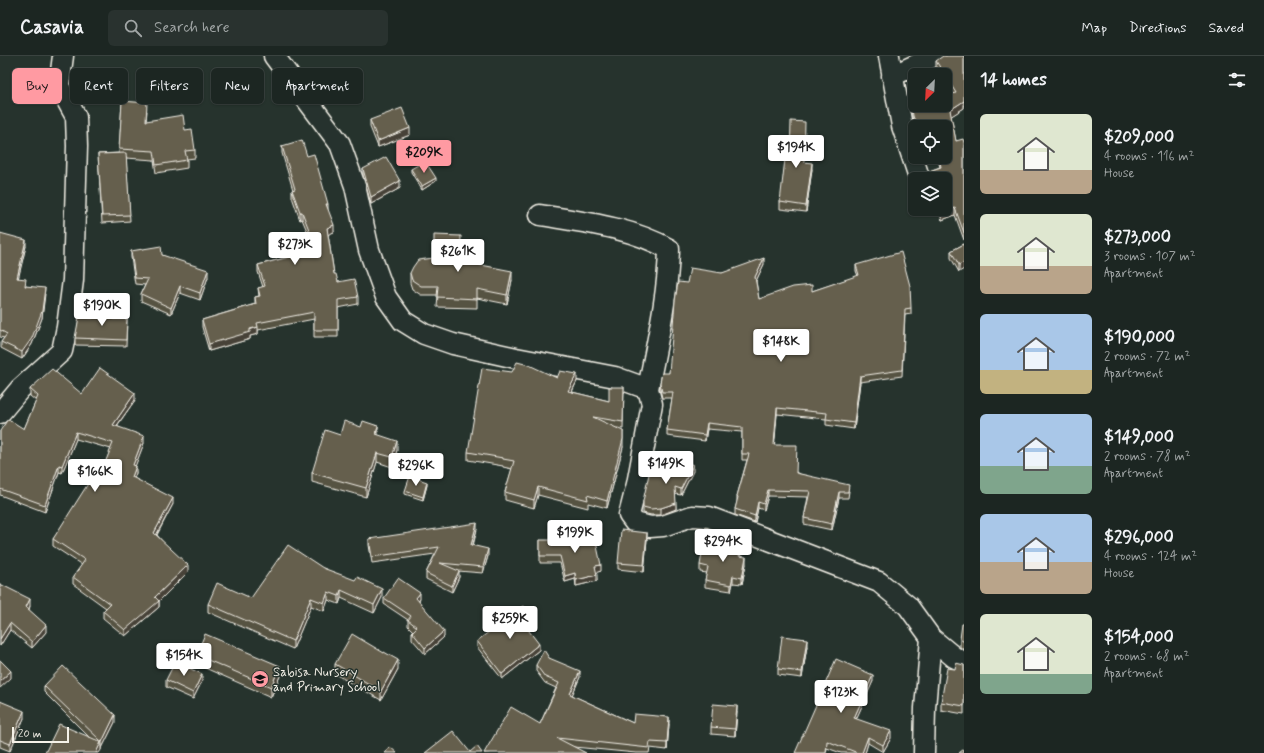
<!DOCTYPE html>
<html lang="en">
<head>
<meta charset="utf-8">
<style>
  :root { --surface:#1c2622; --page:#29322f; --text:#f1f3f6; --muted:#a0a5a5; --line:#3a4340; --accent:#ff9aa2 }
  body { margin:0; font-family:Mynerve,sans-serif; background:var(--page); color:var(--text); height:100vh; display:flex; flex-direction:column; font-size:15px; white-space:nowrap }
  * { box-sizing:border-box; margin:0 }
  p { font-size:13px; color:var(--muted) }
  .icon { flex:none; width:22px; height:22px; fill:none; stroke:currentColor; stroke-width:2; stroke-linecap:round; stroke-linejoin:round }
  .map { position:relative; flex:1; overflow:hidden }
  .panel { display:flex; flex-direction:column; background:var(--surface); width:300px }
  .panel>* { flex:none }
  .top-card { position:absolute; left:12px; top:12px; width:380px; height:36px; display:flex; gap:8px }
  .needle { width:26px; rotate:204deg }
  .fabs { position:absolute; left:908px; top:12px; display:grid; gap:8px }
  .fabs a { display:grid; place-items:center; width:44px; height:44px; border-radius:6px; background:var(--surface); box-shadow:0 1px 3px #0004,0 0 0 1px var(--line); font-size:20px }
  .scale { position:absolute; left:12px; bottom:10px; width:57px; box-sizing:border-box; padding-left:4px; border:2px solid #f4f1e8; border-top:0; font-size:11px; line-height:14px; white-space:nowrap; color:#f4f1e8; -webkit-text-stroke:3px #26332d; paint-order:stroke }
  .price { position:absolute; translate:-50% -34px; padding:0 9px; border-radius:4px; background:#fff; color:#222; font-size:13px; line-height:26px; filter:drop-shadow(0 1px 2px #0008) }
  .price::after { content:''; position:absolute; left:50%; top:24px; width:12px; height:9px; margin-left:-6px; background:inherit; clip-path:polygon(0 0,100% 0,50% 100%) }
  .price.active { background:var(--accent); color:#111 }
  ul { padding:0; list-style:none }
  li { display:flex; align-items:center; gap:12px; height:100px; padding:0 16px }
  li span { display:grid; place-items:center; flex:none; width:112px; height:80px; border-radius:6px; color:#555 }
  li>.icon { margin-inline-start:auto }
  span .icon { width:48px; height:48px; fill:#fffc; stroke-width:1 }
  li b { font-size:17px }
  h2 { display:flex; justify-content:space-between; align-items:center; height:48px; padding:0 16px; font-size:17px }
  .chip { padding:0 14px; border-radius:6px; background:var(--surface); box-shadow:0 1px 3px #0004,0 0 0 1px var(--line); font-size:14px; line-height:36px }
  .chip.active { background:var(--accent); color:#111 }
  header { display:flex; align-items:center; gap:24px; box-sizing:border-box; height:56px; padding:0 20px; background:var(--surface); border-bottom:1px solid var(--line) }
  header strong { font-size:19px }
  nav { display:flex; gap:22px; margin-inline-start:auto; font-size:14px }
  .search { width:280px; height:36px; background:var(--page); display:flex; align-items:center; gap:10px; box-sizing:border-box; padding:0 14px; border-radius:6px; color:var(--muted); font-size:15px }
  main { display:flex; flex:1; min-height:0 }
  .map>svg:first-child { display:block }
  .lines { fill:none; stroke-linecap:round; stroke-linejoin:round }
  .minor-casing { stroke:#f4f1e8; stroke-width:23 }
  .minor { stroke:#26332d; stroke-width:20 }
  .wall { fill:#575243; stroke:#f4f1e8 }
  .shaded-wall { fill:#474237; stroke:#f4f1e8 }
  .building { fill:#655f4e; stroke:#f4f1e8 }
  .labels { text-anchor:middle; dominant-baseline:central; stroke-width:3; stroke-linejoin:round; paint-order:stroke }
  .poi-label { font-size:13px; fill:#f4f1e8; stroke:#26332d; text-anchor:start }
</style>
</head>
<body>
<header>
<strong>Casavia</strong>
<div class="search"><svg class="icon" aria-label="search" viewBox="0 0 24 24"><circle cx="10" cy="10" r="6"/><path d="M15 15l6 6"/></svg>Search here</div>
<nav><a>Map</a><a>Directions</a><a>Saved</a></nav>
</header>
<main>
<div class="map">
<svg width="964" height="697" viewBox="0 0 964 697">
  <rect width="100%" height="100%" fill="#26332d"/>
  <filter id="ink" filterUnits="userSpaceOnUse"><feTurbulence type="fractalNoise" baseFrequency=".025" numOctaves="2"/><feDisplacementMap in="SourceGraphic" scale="8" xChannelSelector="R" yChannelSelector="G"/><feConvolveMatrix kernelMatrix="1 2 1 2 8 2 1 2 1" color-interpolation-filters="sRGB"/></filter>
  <g filter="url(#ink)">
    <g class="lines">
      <defs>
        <path id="minor" d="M274,0L340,88L355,130L369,194L386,241L403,265L424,278L453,288L516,302L615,321L648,333L652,348L637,428L629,459L635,467L650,471L663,470L692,460L709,461L879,526L908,550L931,582L954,601L964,606
          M889,0L902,70L918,118
          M892,20L935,0
          M540,159C583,166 630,171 669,193C668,240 657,286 648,333
          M0,357L20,333L62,295L67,271L73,224L77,90L76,61L59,30L63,0
          M924,697L925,652L931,582"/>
      </defs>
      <use href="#minor" class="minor-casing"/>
      <use href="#minor" class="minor"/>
    </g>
    <path class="wall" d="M964,0V52L951,60L956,85L964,87V184L955,159L942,164L938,153H945V123H929V115L940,111L937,101H945V71H915V73L913,67L911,53V46L952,38L945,26V19H941L936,12V5Z
      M122,45L147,55L146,65L195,94V102L187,103V112L156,117L154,104L126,102L130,165L102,167L98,98L119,97Z
      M370,64L410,79L378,91L370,71Z
      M282,90L307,100L328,155L334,176L328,178L334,218L338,226L358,241V248L338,252V281H314V263L258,274V278L250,280V283L209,295L202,271V264L255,248V241L259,240L258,232L263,231L258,216V209L288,201V193L313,189L302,163L300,164L292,141V134H293L282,97Z
      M804,106L812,113L806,156L780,153V146Z
      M363,113L400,132L371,148L363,119Z
      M411,113L436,125L422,134L411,116Z
      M0,177L26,190L18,222L26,230L45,238L42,262L32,288L22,303L1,292V286L4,282L0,281Z
      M964,188L959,216L951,202V195Z
      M461,189V207L512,224L507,248L477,242V252L437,251L438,239H421L412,233L410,227V217L434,202Z
      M131,195L162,199L208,221L200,244L180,237L171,258L141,245V238L145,229L135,228L131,201Z
      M764,208L756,225L759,243L812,235L858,220L856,215V209L911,252V258L905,259L902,320L860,326L854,373L826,369V363L777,358L774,389L797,417L849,435L848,442H839L832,474L804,468V462L808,441L768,440L764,454L758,452L755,466L735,459V453L737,446V440L747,404H742V376L707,373L705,385L667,380V374L672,342H662L660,333V327L669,317L687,227L722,217Z
      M113,263H127L126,290L75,289V282Z
      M557,322L577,325L572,336L609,345L624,331L623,373L617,372L623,391L607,452L588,447V452L538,439L534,452L505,444V436L512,413L503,411V410L468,404V396Z
      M30,333L135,344L117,370L144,387L135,410L136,417L134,422L173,448L157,479L188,516L159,544V551L125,580L103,562V555L106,552L73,528V521L82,509L53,490V483L97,427L111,393L76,383L62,417L59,416L45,456L0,439V375L24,373L36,345L30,340Z
      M340,379H378L397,394L392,411L377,406L366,441L312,426V417Z
      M693,415L681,439L675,438L676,453L661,459H651L643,457V445Z
      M427,429L423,444L405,438V435Z
      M477,473L473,490L488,500L483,517L458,515L459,521L452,536L426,523V517L435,498L372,507L369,489V483Z
      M647,483L644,516L618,513V507Z
      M540,484L601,515L596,516L597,525L576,530L575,523L565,526L560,507H540Z
      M714,494L741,497L740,500L746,508L742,528L733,527L731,535L705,531V524L707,517L700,516V509Z
      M323,512L382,541L374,557L341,542L339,548L328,544L324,555L311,550L293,593L208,556V548L251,542Z
      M0,528L30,550L29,554L46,576L32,592L10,574L0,590Z
      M384,542L420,543L419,545L444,581L425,598L412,583V576L413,575L408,570V564L384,548Z
      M535,565L528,574L539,594L502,623L477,591V585Z
      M964,568V594L960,591V583Z
      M807,590L802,622L778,619V613Z
      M196,599L280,620L271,641L196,608Z
      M549,602L580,621L572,639L576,641L633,667L669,668L667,694L650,692L649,697H636L574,691L484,697L540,668L556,632L545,627L536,615V609Z
      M335,608L398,613L381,644L335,618Z
      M964,609V658L941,654V646L955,613Z
      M166,624L202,625L193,643L166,631Z
      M873,625L856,663L891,682L883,696L868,687L865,697H841L827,692L826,697H795Z
      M44,630L115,666L102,692H101V694L90,682L44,636Z
      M0,645L24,662L10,695L0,691Z
      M737,656L735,680L711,678V671Z"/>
    <path class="shaded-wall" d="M964,45V52L950,61V54Z
      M410,72V79L378,91V85Z
      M812,107V113L806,156V150Z
      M436,122V125L422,134V130Z
      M400,125V132L371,148V141Z
      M326,148H328V155Z
      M955,152V159L942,164V157Z
      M300,156H302V163L300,164Z
      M334,169V176L327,179V172Z
      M26,184V190L17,228V222Z
      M764,202V208L755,227V221Z
      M964,206V213L959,216V209Z
      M208,214V221L200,244V237Z
      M512,215V224L507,248V239Z
      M180,230V237L171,258V252Z
      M45,232L42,262L32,288L22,303V296Z
      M258,271V278L250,280V283L209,295V288Z
      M577,318V325L568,343V335Z
      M860,320V326L854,373V367Z
      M135,337V344L113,375V369Z
      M777,352V358L774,395V389Z
      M707,367V373L705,385V379Z
      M378,370V380L376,378Z
      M623,375V391L607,452V445Z
      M76,376V383L62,417V410Z
      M144,380V387L133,416V409Z
      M397,385V394L392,411V401Z
      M377,397V406L366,441V432Z
      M59,409V416L45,456V449Z
      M693,409V415L681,439V433Z
      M136,410V417L132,428V421Z
      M427,426V429L423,444V441Z
      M538,431V439L534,452V444Z
      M768,434V440L764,454V448Z
      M839,436V442L832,474V468Z
      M173,442V448L154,483V477Z
      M758,446V452L755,466V460Z
      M676,447V453L661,459V452Z
      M477,467V473L471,495V489Z
      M647,477V483L644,516V509Z
      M741,490V497L739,506V500Z
      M488,493V500L483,517V511Z
      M746,501V508L742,528V522Z
      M188,509V516L158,546L159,545V551L125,580V574L155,541Z
      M601,509V515L595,517V510Z
      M459,515V521L452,536V530Z
      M575,517V523L565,526V520Z
      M597,519V525L576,530V524Z
      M733,520V527L731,535V529Z
      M382,533V541L374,557V549Z
      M341,534V542L339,548V540Z
      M328,536V544L324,555V547Z
      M420,537V543L416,548V542Z
      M311,542V550L293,593V585Z
      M30,543V550L26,558V551Z
      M535,559V565L526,577V571Z
      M10,567V574L0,590V583Z
      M46,569V576L32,592V586Z
      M444,575V581L425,598V592Z
      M807,583V590L802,622V616Z
      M539,588V594L502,623V618Z
      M398,604V613L381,644V635Z
      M280,610V620L271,641V631Z
      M11,615V622L0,632V625Z
      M580,615V621L570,644V638Z
      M202,618V625L193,643V637Z
      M873,619V625L854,668V662Z
      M737,650V656L735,680V673Z
      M24,655V662L10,695V688Z
      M115,659V666L102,692V686Z
      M669,661V668L667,694V687Z
      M891,675V682L883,696V689Z
      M868,681V687L865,697H862Z
      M101,686V694L99,697H96Z"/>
    <path class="building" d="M943,0H964V45L950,54L956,85L963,83L964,87V177L955,152L942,157L940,153H945V123H931L929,115L941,111L939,101H945V71H917L913,60L911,46L915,45V49H945V39L956,37L936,5Z
      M122,45L147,47L146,65L183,59L185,74L192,73L195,94L185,95L187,104L156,109L154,95L119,93Z
      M402,52L410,72L378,85L370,64Z
      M791,65L805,66L804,106L812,107L806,150L780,146L785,103L790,104Z
      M302,84L307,100L314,98L328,148H326L334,169L327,172L334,218H336L338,226L354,223L358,241L338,244V274H314V256L257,267L258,271L250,273V276L209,288L202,264L256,248L255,241L260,240L258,232L265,230L258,209L289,201L288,193L315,189L302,156H300L292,134L295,133L282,90Z
      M126,97L130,159L102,160L98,98Z
      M386,101L400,125L371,141L363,113Z
      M425,105L436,122L422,130L411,113Z
      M0,177L26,184L17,222L26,223L25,230L45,232L42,255L32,282L22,296L1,286L7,278L0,274Z
      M434,179L461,180L460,207L476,208L512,215L507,239L477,233V243L437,241L438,230H421L412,224L410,217L413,211L418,204L434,202Z
      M964,188V206L959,209L951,195Z
      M161,190L162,199L208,214L200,237L180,230L171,252L141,238L148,223L135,222L131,195Z
      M901,196L910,230L911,252L905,253L902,314L860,320L854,367L826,363L827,357L777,352L774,389H797L796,417L849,429L848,436H839L832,468L804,462L810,435L768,434L764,448L758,446L755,460L735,453L738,441L737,440L749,398H742V371L707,367L705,379L667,374L673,336H662L660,327L662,317H669L675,245L678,226L687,227L690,212L722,217L764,202L755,221L759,243L793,231L812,229V235L859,219L856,209Z
      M93,254H113V263H127L126,284L75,282L79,261L93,262Z
      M517,306L529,309L557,322L560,315L577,318L568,335L609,345V331H624L623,366L593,361L623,375V383L607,445L587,439L588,444L538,431L534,444L505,436L514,405L503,403V402L468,396L482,312L512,316Z
      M100,312L135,337L113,369L144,380L133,409L136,410L132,421L173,442L154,477L188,509L155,541L159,545L125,574L103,555L110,548L73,521L85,504L53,483L91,423L97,427L113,387L76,376L62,410L59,409L45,449L0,433V375L8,363L24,373L38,340L30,333L52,313L82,338Z
      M344,365L361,371L363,365L378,370L376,378L397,385L392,401L377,397L366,432L312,417L325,374L340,379Z
      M675,400L693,409L681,433L675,431L676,447L661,452L651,453L643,451V445L649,418L668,414Z
      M410,420L427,426L423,441L405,435Z
      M477,467L471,489L488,493L483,511L440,507L459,515L452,530L426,517L439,491L372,501L369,483Z
      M621,474L647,477L644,509L618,507Z
      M594,476L601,509L595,510L597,519L576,524L575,517L565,520L560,500H540V484H552Z
      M715,486L741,490L739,500L746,501L742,522L733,520L731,529L705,524L708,511L700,509L703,492L714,494Z
      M288,489L323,512L355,524L357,521L382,533L374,549L341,534L339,540L328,536L324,547L311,542L293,585L208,548L217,527L251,542Z
      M398,522L420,537L416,542L444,575L425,592L412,576L417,571L408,564L411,560L384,542Z
      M0,528L30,543L26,551L46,569L32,586L10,567L0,583Z
      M523,550L535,559L526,571L539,588L502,618L477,585Z
      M962,568H964V586L960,583Z
      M205,578L280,610L271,631L196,599Z
      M352,578L384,597V596L398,604L381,635L335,608Z
      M782,580L807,583L802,616L778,613Z
      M544,594L549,602L580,615L570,638L576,641L633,667L634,658L669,661L667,687L650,686L649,692L557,682L586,697H484L511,651L540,668L559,627L545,621L536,609Z
      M836,603L873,619L854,662L891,675L883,689L868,681L862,697H858L827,685L826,697H795Z
      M0,604L11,615L0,625Z
      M175,606L202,618L193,637L166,624Z
      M956,607L964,609V650L941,646L947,612L955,613Z
      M63,610L115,659L102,686L44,630Z
      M0,645L24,655L10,688L0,684Z
      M713,648L737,650L735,673L711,671Z
      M59,668L101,686L96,697H45Z
      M453,675L470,696L477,690L482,697H425Z
      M390,691L397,697H385Z
      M964,693V697H959Z"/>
  </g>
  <defs>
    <symbol id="school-disc" viewBox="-11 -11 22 22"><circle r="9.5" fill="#ff9aa2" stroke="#26332d"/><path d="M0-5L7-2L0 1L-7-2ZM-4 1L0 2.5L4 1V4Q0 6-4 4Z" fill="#111"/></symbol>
  </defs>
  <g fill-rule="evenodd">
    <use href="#school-disc" x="250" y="613" width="20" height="20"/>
  </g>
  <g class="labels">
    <g class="poi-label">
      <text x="273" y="616">Sabisa Nursery<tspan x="273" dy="15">and Primary School</tspan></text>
    </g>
  </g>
</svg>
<div class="fabs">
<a><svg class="needle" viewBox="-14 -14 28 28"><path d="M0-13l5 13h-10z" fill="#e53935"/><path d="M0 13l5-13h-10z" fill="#a0a5a5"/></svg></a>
<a><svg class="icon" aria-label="locate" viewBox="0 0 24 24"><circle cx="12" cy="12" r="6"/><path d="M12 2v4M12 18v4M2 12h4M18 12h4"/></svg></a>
<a><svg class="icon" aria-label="layers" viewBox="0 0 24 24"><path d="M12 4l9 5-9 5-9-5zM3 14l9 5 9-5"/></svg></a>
</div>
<div class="scale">20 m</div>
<b class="price" style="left:796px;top:113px">$194K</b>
<b class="price active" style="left:424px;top:118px">$209K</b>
<b class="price" style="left:295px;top:210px">$273K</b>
<b class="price" style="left:458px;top:217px">$261K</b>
<b class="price" style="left:102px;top:271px">$190K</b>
<b class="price" style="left:781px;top:307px">$148K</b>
<b class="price" style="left:666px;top:429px">$149K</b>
<b class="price" style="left:416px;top:431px">$296K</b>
<b class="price" style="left:95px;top:437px">$166K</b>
<b class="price" style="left:575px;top:498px">$199K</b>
<b class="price" style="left:723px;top:507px">$294K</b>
<b class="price" style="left:510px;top:584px">$259K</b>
<b class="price" style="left:184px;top:621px">$154K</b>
<b class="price" style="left:841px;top:658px">$123K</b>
<div class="top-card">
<a class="chip active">Buy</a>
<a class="chip">Rent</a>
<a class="chip">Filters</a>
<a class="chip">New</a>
<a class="chip">Apartment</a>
</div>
</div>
<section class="panel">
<h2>14 homes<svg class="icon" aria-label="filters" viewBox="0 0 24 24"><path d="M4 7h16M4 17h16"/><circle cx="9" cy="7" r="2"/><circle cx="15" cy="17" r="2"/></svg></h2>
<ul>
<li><span style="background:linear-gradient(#dfe7d0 70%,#b9a48a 0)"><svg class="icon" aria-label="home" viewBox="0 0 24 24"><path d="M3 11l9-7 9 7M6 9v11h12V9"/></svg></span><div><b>$209,000</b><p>4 rooms · 116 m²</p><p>House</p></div></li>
<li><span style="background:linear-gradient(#dfe7d0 65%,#b9a48a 0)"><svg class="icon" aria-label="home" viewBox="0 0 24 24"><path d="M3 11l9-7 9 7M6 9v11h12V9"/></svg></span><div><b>$273,000</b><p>3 rooms · 107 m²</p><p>Apartment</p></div></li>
<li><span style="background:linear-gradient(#a9c7e8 70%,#c2b280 0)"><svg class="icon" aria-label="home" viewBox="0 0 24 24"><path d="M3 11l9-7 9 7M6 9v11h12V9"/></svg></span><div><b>$190,000</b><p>2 rooms · 72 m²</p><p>Apartment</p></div></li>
<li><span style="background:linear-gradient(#a9c7e8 65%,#7fa58c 0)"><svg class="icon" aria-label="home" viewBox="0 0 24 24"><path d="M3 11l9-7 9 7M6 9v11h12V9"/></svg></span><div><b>$149,000</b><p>2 rooms · 78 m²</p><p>Apartment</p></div></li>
<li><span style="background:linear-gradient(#a9c7e8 60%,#b9a48a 0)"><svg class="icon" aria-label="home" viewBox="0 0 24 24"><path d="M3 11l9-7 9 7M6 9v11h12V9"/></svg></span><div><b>$296,000</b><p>4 rooms · 124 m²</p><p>House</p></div></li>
<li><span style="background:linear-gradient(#dfe7d0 75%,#7fa58c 0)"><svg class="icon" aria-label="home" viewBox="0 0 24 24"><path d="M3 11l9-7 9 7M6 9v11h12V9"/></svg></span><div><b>$154,000</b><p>2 rooms · 68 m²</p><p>Apartment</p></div></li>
</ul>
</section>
</main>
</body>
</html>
